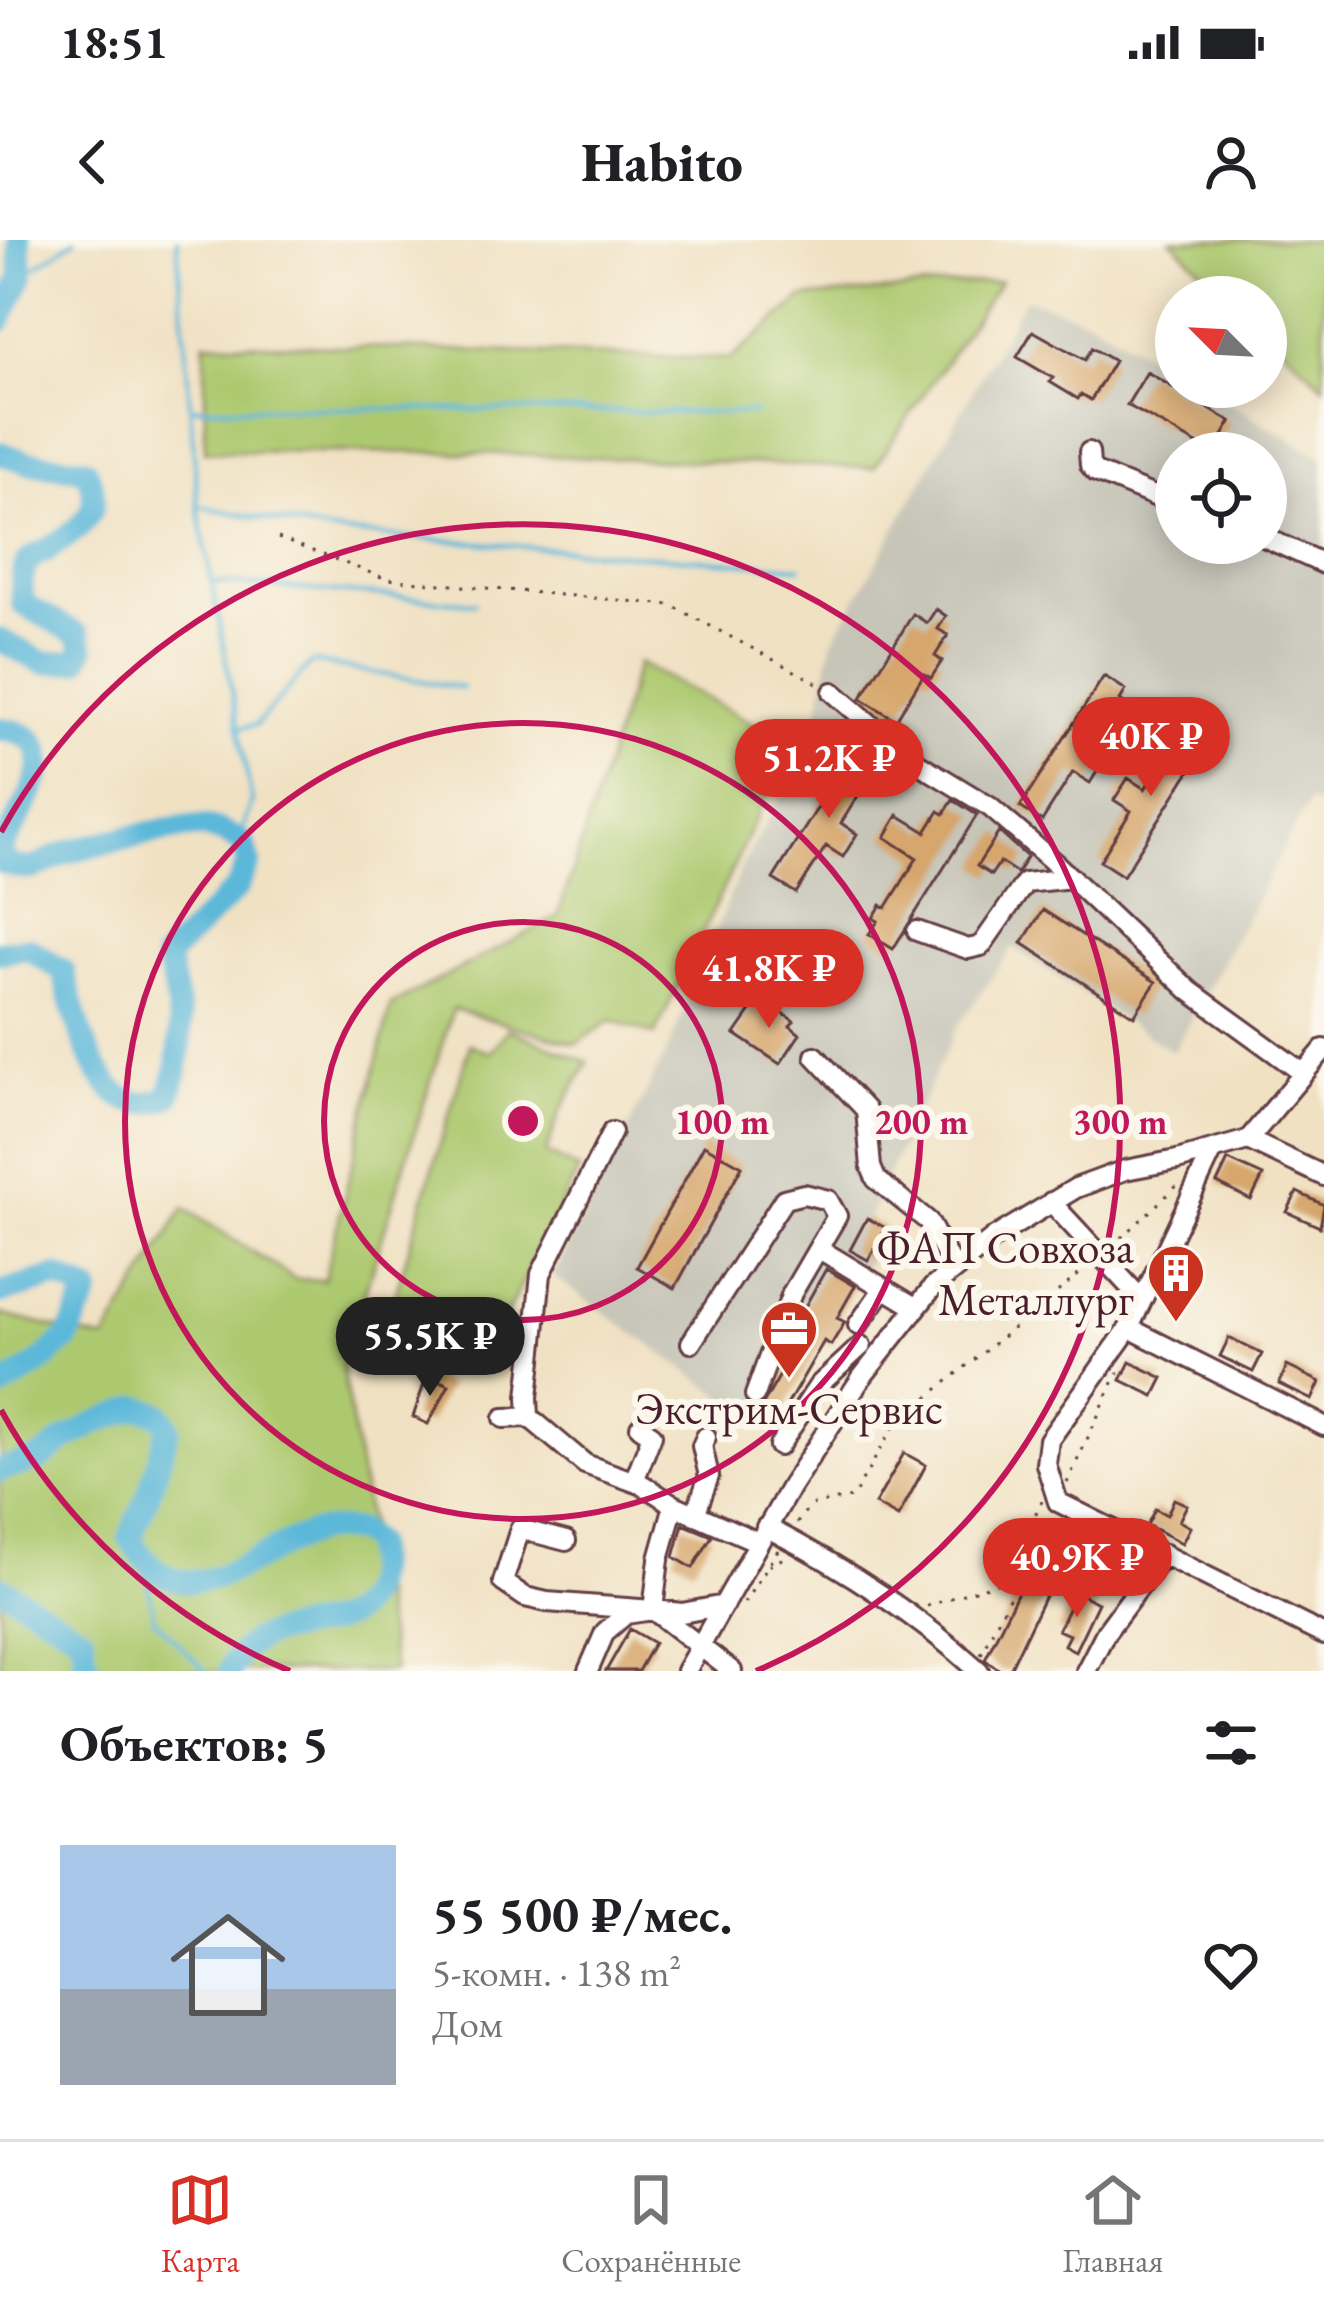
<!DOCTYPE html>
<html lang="ru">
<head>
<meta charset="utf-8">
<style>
  :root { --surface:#fff; --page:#f6f6f6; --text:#202124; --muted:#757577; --line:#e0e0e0; --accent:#d93025 }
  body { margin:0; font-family:"EB Garamond",serif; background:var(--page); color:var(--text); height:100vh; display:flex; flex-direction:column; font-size:45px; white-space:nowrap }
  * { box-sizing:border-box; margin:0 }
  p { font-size:39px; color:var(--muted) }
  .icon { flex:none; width:66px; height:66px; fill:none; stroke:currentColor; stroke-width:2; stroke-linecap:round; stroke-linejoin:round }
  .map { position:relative; height:1431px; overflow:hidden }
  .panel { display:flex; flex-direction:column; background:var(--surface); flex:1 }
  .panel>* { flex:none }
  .needle { width:78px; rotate:294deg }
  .controls { position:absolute; left:1155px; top:36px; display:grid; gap:24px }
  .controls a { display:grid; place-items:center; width:132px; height:132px; border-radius:50%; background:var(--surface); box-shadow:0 6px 30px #0003; font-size:60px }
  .price { position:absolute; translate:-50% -102px; padding:0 27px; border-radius:42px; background:var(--accent); color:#fff; font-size:39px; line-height:78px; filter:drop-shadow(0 3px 6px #0008) }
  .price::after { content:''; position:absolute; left:50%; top:72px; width:36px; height:27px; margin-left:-18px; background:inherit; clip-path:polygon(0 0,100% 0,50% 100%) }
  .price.active { background:#222; color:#fff }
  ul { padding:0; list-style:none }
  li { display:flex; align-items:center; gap:36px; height:300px; padding:0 60px }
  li+li { border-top:3px solid var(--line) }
  li span { display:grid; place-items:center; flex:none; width:336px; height:240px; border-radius:0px; color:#555 }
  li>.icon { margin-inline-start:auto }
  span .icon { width:144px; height:144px; fill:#fffc; stroke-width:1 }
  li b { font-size:51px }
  h2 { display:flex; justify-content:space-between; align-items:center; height:144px; padding:0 60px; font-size:51px }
  .status { display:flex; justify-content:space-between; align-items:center; height:84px; padding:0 60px; background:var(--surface); direction:ltr }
  .status svg { height:33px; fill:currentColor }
  header { display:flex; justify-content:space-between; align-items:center; height:156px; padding:0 60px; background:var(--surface); font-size:54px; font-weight:800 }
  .tabs { display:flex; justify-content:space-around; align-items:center; height:168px; border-top:3px solid var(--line); background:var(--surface); font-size:33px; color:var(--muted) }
  .tabs a { display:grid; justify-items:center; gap:6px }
  .tabs .active { color:var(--accent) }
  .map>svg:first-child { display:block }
  .industrial { fill:#c6c5b8; fill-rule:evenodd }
  .green { fill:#adc96f; stroke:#7c744d; stroke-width:3 }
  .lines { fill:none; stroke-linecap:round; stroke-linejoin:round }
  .stream { stroke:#5bb8d9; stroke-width:4.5 }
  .river { stroke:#5bb8d9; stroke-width:24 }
  .building { fill:#d6a66c }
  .minor-casing { stroke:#633c42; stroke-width:24 }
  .path { stroke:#633c42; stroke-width:3; stroke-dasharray:3 9; stroke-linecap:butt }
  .minor { stroke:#fff; stroke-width:18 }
  .ring { fill:none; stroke:#c2185b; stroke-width:6 }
  .labels { text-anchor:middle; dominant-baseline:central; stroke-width:12; stroke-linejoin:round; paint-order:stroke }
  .poi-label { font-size:45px; fill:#4a1f2b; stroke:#fbf7ec; text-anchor:end }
  .centre { fill:#c2185b; stroke:#fbf7ec; stroke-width:6 }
  .ring-label { font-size:36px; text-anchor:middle; font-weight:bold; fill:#c2185b; stroke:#fbf7ec; stroke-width:12; stroke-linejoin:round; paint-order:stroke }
</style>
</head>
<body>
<div class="status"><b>18:51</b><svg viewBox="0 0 49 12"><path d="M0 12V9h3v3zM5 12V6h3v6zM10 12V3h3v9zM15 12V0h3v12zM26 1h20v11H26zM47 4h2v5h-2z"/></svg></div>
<header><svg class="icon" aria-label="back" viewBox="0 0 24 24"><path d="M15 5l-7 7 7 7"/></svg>Habito<svg class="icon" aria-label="person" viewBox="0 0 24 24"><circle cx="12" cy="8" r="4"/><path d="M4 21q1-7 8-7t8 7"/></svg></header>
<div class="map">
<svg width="1324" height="1431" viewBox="0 0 1324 1431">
  <rect width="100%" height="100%" fill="#fbf7ec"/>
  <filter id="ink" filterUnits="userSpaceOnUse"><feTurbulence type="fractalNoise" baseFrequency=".00833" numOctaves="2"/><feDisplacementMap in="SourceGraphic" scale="24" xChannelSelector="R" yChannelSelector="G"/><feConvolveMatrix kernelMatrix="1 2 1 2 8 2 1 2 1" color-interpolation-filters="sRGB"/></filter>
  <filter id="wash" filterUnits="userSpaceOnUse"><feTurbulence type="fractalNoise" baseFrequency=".004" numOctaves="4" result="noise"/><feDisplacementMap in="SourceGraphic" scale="48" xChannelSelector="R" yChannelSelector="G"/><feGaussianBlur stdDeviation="2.7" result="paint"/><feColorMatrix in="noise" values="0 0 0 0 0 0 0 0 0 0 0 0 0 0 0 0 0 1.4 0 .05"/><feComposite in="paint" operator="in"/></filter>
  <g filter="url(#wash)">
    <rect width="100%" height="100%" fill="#f0e1c3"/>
    <path class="industrial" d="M1025,58L1089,80L1176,131V147H1202L1324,219V568L1309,561L1173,812L1013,707L957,787L868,978L886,988L837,1077L845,1082L831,1105L823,1101L772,1191L553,1036L670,805L742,625L813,501L832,402ZM1176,213H1266V303H1176Z"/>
    <path class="green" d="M1171,0H1324V146L1266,91V57H1231Z
      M1000,41L874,228L476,213L205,211V102L731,119L802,58Z
      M638,423L791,503L655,795L611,780L576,804L453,769L342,1126L394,1431H0V1074L105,1100L184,968L295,1039L324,1040L391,765L558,677Z
      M508,789L588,822L559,874L546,913L579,930L496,1095L392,1065L470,804L490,813Z"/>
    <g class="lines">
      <path class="stream" d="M177,0L198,266L332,292L800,327
        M22,36L75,0
        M192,167L756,173
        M198,266L252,562L239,601
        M212,342L475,363
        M240,488L256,485L312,422L462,448
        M145,1322L154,1379L206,1431"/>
      <path class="river" d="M0,81L22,36L19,0
        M0,213L27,222L85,229C108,271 81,287 47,310C42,313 35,314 31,319C19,331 22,349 23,364L79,395L83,409L77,421L44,423L0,400
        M0,489C81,497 17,575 1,610L4,623C37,635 38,624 66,613C86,605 179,586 198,587C215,587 229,595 243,603L249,622L237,648L166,718C181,767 187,807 169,856C99,892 77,779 63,731L28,708L0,712
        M0,1053L57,1037L89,1052L68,1098L40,1123L0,1149
        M0,1230L41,1219L63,1201L98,1182L139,1167L160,1174L169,1187L149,1253L130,1298C184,1390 250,1310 320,1291C331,1288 346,1291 358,1291L373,1304C385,1431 261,1352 230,1431
        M0,1347L83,1397L85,1420L93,1431"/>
    </g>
    <g id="blocks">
      <path class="building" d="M1033,91L1085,120L1092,108L1114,121L1091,160L1081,154L1078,159L1050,142L1053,138L1017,117Z
        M1147,132L1231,182L1213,213L1127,165Z
        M936,369L946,376L938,389L948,395L935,416L942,421L931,438L924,434L896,480L861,458L913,374L927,383Z
        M1104,436L1126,450L1120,460L1132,468L1124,480L1112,472L1087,512L1103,522L1090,543L1073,532L1042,581L1020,567Z
        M1183,489L1207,504L1123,636L1100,621L1131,571L1114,560L1128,538L1145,549L1170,510L1159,503L1166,491L1178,498Z
        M855,508L879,522L872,533L884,540L877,550L866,543L841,583L857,594L843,617L826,606L796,653L773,639Z
        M953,560L977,575L893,709L869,694L878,681L873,678L881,665L886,668L917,618L885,597L898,575L926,592L939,571L944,574Z
        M999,592L1027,617L1017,633L1000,622L991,635L977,626Z
        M1043,670L1156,742L1134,776L1022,703Z
        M760,758L794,781L790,786L800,794L780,824L735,794Z
        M704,905L742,926L675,1048L637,1027Z
        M1228,920L1263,936L1251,960L1217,943Z
        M1297,952L1324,965L1320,987L1287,972Z
        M867,978L886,988L868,1020L850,1010Z
        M826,1029L855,1046L837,1078L845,1082L831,1105L824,1101L772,1191L754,1180L806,1090L795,1084Z
        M1229,1098L1262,1114L1253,1132L1220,1116Z
        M1130,1122L1163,1138L1154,1156L1121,1140Z
        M1287,1126L1320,1142L1312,1160L1279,1144Z
        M427,1135L449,1145L428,1184L413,1177Z
        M904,1213L926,1225L898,1277L875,1264Z
        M1174,1259L1187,1265L1179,1281L1190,1287L1182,1303L1147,1285L1155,1269L1167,1275Z
        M683,1284L712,1296L693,1328L674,1317Z
        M1042,1303L1065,1314L1009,1431H1001L985,1419Z
        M1076,1352L1098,1363L1075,1411L1064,1405L1069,1395L1058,1390Z
        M630,1389L654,1403L638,1431H606Z"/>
    </g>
  </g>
  <g filter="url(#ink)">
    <use href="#blocks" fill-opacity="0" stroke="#633c42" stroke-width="3"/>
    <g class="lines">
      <defs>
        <path id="minor" d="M1089,212L1090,225L1096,232L1176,265
          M1266,298L1324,324
          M833,452L911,519L990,567L1056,624L1190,751L1303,833
          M917,691L968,709L981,706L1025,643L1072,638
          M815,816L866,870L871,927L876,939L928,981L954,1029
          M612,892L541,1034L528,1157L529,1177L585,1224L643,1245L674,1265L758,1302
          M1248,900L1324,936
          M1213,910L1129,1088L1049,1200L1046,1224L1058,1262L1324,1395
          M1051,962L1142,1060
          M821,1010L915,1067
          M858,1085L884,1048
          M1129,1088L1324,1186
          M691,1103L784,959L804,954L828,960L837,976L792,1053L755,1155
          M504,1178L529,1177
          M779,1206L819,1145L861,1106
          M634,1241L652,1195L640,1187
          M695,1275L709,1236L702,1206L706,1197
          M766,1287C843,1327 915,1373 979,1431
          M566,1301L520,1289L503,1342L525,1357L547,1362L653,1370L732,1431
          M653,1370L659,1319L674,1265
          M588,1431L605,1392L626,1374L653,1370L682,1373L724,1365
          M686,1431L791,1246L862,1137L933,1047L995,997L1076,948L1125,930L1177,920L1248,900L1324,809
          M1086,1431L1106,1392L1164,1314"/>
      </defs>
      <use href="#minor" class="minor-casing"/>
      <path class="path" d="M278,298L387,339L671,365L821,445
        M1113,1006L1180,943
        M1067,1243L1118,1132
        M797,1283L810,1265L853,1257L895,1184L1087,1028
        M769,1326L787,1316
        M1003,1338L1042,1261
        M744,1363L778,1310
        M927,1366L1020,1335
        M981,1414L1049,1278"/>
      <use href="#minor" class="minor"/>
    </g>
  </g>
  <g class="ring">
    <circle cx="523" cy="881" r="199"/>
    <circle cx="523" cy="881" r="398"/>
    <path d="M290 1431A597 597 0 0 1 1 1170M1 592A597 597 0 1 1 756 1431"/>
  </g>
  <defs>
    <symbol id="building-pin" viewBox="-11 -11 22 30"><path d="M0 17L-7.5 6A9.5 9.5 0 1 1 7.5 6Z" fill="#c8321e" stroke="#fbf7ec"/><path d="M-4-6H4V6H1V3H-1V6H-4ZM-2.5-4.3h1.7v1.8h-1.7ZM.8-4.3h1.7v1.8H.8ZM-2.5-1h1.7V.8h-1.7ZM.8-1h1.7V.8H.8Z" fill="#fff"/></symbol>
    <symbol id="office-pin" viewBox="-11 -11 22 30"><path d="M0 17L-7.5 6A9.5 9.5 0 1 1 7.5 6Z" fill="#c8321e" stroke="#fbf7ec"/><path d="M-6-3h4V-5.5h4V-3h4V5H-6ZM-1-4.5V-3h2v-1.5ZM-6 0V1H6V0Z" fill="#fff"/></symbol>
  </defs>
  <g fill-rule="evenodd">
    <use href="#building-pin" x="1143" y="1000" width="66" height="90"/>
    <use href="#office-pin" x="756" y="1056" width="66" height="90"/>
  </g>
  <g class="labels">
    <g class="poi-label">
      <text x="1134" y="1007">ФАП Совхоза<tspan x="1134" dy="52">Металлург</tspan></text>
      <text x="789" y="1168" text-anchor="middle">Экстрим-Сервис</text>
    </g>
  </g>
  <circle cx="523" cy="881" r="18" class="centre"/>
  <g class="ring-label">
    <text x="722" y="894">100 m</text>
    <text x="921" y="894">200 m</text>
    <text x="1120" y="894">300 m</text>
  </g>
</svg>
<div class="controls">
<a><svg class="needle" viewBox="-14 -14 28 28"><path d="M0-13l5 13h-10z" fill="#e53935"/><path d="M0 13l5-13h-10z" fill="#757577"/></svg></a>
<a><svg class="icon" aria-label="locate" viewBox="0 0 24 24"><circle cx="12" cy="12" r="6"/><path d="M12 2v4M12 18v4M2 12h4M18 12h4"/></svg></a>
</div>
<b class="price" style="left:1151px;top:559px">40K ₽</b>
<b class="price" style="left:829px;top:581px">51.2K ₽</b>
<b class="price" style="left:769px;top:791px">41.8K ₽</b>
<b class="price active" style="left:430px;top:1159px">55.5K ₽</b>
<b class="price" style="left:1077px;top:1380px">40.9K ₽</b>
</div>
<section class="panel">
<h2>Объектов: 5<svg class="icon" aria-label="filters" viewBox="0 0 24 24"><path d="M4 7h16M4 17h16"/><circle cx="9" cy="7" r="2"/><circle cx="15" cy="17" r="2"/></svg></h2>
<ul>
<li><span style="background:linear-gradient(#a9c7e8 60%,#9aa5b1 0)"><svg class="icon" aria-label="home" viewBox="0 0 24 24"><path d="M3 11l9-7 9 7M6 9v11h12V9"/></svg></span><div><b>55 500 ₽/мес.</b><p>5-комн. · 138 m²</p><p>Дом</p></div><svg class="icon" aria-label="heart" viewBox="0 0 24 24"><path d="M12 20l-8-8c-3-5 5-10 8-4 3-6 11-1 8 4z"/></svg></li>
</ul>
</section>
<nav class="tabs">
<a class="active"><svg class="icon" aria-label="map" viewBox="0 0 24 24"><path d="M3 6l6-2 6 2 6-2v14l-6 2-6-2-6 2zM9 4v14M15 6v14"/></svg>Карта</a>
<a><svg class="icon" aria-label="saved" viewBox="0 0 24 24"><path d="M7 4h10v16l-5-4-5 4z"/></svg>Сохранённые</a>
<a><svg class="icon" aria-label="home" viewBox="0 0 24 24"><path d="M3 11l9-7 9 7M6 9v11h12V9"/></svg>Главная</a>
</nav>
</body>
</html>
